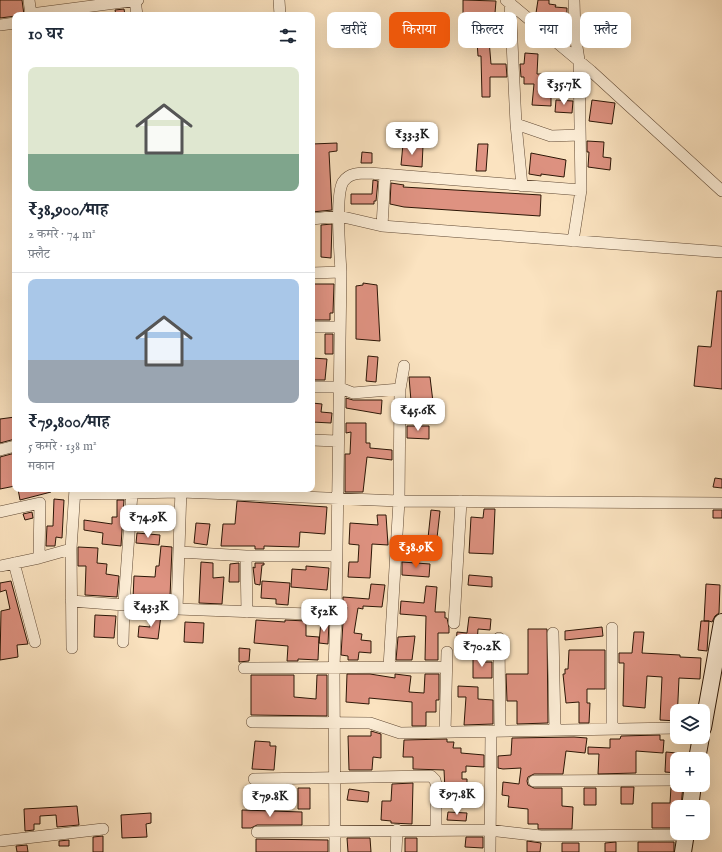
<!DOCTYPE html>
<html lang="hi">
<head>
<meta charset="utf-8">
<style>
  :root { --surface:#fff; --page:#f6f6f7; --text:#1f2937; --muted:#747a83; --line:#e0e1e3; --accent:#ea580c }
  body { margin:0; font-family:"IM FELL English","Noto Serif Devanagari",serif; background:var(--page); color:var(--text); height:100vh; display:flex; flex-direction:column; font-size:15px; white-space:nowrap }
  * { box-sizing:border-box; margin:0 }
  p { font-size:13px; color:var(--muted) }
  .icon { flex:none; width:22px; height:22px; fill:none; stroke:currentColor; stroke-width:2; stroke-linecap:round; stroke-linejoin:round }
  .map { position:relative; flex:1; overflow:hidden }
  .panel { position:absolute; left:12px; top:12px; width:303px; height:480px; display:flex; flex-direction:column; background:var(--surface); border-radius:8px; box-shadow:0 4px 16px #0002 }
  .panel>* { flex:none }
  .hud { position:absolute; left:327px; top:12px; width:335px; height:36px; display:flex; gap:8px }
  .buttons { position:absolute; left:670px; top:704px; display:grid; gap:8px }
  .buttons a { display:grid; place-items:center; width:40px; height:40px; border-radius:8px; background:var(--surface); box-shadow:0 4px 16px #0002; font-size:20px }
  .price { position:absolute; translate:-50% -34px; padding:0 9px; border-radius:8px; background:#fff; color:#222; font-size:13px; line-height:26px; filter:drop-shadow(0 1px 2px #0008) }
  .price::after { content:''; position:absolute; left:50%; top:24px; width:12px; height:9px; margin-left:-6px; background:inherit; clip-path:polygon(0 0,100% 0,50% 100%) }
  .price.selected { background:var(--accent); color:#fff }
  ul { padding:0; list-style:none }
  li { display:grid; align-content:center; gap:8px; height:212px; padding:0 16px }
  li+li { border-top:1px solid var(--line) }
  li span { display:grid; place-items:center; height:124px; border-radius:8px; color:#555 }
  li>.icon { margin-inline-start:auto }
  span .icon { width:72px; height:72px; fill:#fffc; stroke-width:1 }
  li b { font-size:17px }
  h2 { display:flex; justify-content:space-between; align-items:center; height:48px; padding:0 16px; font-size:17px }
  .pill { padding:0 14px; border-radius:8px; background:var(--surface); box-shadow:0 4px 16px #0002; font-size:14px; line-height:36px }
  .pill.selected { background:var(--accent); color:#fff }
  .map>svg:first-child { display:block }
  .building { fill:#de9281; stroke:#2c1606 }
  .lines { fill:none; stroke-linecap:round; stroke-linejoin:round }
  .street-casing { stroke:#604934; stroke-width:12 }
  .secondary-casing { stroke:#2c1606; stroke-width:18 }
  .street { stroke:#fcedd6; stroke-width:11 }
  .secondary { stroke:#fcedd6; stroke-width:16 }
</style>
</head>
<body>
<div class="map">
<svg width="722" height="852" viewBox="0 0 722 852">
  <rect width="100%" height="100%" fill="#fbe3c0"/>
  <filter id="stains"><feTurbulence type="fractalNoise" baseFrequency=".005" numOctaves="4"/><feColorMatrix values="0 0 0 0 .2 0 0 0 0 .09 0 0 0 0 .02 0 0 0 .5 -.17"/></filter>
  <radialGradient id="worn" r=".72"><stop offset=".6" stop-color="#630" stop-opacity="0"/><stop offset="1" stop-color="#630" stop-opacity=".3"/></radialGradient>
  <path class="building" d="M0,0H22L24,15L0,18Z
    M463,0L496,1L495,13L463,14Z
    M538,0H549V4L556,5L555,7L567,8L566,36H559L556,33L557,23L542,21L543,14L536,13Z
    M124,9L125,15H116L115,10Z
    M598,17L618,19L617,32L585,30L587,20L598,21Z
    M493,20L504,21L505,34H492Z
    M489,40L491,64H506L507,77H490V97H482L481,56H478L477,41Z
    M525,53L538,54L537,74H544V95H551V106L532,105L534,84H524V77H521L520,64H524Z
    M556,100L573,101L572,113L555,112Z
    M592,100L615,103L612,124L589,121Z
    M587,141L604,142L603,157L611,158L610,170L588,167L589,152H587Z
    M337,143V151L329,152L332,210L312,212V144Z
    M403,144L423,146L422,167L401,165Z
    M478,144H488L486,171H476Z
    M362,152L372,153V163H361Z
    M531,153L566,160L564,177L541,174V176L529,174Z
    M373,180L378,181L376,201H374V204H351V194H372Z
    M391,183L404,185L403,187L541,195L540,216L404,207L390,204Z
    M332,224L331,258L321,257V225Z
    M363,283L377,285L380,341L356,339V286L363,285Z
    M313,284H334L333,313H330V320H314Z
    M717,291H722V389L694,386L698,346L711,347Z
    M325,334H333V354H325Z
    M368,356L378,357L376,382L366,381Z
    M312,358L327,359L325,380H312Z
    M409,377H430L433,402L411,401Z
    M346,398L353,400H382L381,414L346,408Z
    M312,403L322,404L321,412L332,413L331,423L312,422Z
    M15,417V439L0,443V419Z
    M346,423H366V443H370V448L392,450V460L367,457L363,492H345V454H350L351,432L346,433Z
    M407,426H429V439L407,438Z
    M15,453V486L0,489V457Z
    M715,478L722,479V488L713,487Z
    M18,489H51V492L20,500Z
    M54,499L64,500L62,538L56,537L55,546H46L47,526H53Z
    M117,500H124L121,546L102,544L103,533L84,530V520L112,524V517H117Z
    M237,501L327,507L325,534L300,532L299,547L264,546V549H255V546H221L223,524H235Z
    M484,509H495L493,554L469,553L471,517L483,518Z
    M431,510L440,511L437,538H428Z
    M713,510H722V518H713Z
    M32,512L33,518L25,520L23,514Z
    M377,515H386L388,545L372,544L370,578L348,577L349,562H358L359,545L349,544L350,523L378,525Z
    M196,523L210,524L207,545L194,543Z
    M137,533L160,535L159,545L136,543Z
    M161,546L172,547L170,597L162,598V601L133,599L134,576L155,577L156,566H159Z
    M78,547L98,548L97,563L107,564L106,574L119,576L117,597L85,595L86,566H78Z
    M201,562L213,563V578L224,577L222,604L199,603Z
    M402,562L430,564L429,577L402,575Z
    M239,563V582H229L230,564Z
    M255,563H264V565H262L260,585L255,584L253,567L255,568Z
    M306,566L329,568L327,590L291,587L292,569L306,570Z
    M469,575L492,577V587L468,585Z
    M11,581L28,644L17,645L18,657L0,660L1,611L10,609L6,590L0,592V583Z
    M262,581L290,583L288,605L276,604V599L261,598Z
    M371,584L385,585L382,607L363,606V609L358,608L354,633L362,634L361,640L371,641V653L359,652L358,660H348V656L341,655L343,622H345L347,607H343V597L369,599Z
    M706,584L720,585L719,613L715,616L712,622L709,621L707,651L698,650L701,621H709H704Z
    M426,586L437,587L435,612H445V618H447L449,628V633H438V660H425L426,616L400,614L401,601L424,603Z
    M151,614L161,615L158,639L138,637L139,626L150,627Z
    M95,615L116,616L114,638L94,637Z
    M469,617L491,619L490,630L478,629L477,644L456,643L457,632L467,633Z
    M256,620L285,622V620L306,621V636L319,637L318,660L298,659V661H287L288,646L254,643Z
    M321,621L329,622L328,644L319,643Z
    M185,622L204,623L203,643L184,642Z
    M602,627L603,636L565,640V631Z
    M528,629H547L548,723L517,724V701H507L506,674H528Z
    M634,632H644L642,653L680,655V657L701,658L700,679L679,678L677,721L660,720L662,677L647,676L645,708L623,706L624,663H619V653H632Z
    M415,636L412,660H396L398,637Z
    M239,648L250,649L249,661L239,662Z
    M569,650H605V689H587V703H590L589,723H579V702L566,703L563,674H565V669H568Z
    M473,656H485V662H492V678H473Z
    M347,674H370L395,678V674L411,676L409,692L424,693L425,674H439V700H436V712H426V726H412V702L369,698V704L346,702Z
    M251,675H294V697L316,699L317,675H327V716L251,715Z
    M458,686L478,687V699L493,700V724L464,725L466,697H458Z
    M371,731L381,734V758L373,757L372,770H349L348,736H371Z
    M660,735V740H664L663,753L636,751V773L598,774L599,754H588V747L610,748V739H620L621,736Z
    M574,737L587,738L585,753L566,751L563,774H534L528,777L527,781L528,785L534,788H562V806L573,807L572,829H538V824H528V809L508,807L509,796L502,795L503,782L519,784L521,768L503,769L498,768V756L511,755L512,738Z
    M447,739V742H454L453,748H461V753L484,755V767L466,766V772H462V779H467V790H445L444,770L413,769V757H403L404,740Z
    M255,741L270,742V746H276L274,770L252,769Z
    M666,752L677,753V773L665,772Z
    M413,783L412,824L391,823V821L381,820L382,801H391L392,784Z
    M683,785L681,807H677V826L675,825V828H652V803H670L671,787Z
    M621,787H634L633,804H621Z
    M298,788H310V809H298Z
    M584,788H596V805H584Z
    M349,789L369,792L368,802L347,800Z
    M77,806L79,825L57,827L56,815L40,816V824H34V830L25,831L24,809Z
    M242,810L302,812V825H257L251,828H242Z
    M448,812L467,813L466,821L447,820Z
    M151,813V823L146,824L147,837L122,838L121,815Z
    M103,836V852H93V837Z
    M466,837H483V848L465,847Z
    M347,838H370L371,852H348Z
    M405,838H417V852H405Z
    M256,839L328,840V852H256Z
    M69,840V846H59V841Z
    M527,841L541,843L540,852H527Z
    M616,842V852H605V843Z
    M638,842H674V852H638Z
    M562,843H579V852H562Z
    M27,845L28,852H17L16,846Z"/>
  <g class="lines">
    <defs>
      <path id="street" d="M29,0L31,15
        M135,0L137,15
        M279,0L280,15
        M506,0L591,71L722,191
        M510,1L516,124L522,186
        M31,14L138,0
        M0,25L15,23
        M516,124L551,136L580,135
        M312,219L339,216L382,226L722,252
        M382,226L385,174
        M573,241L581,190L579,60L575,34L574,0
        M312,273L341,272
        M312,327H339
        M312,387H338L353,393L400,389
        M312,440L337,441
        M0,450L15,446
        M75,494L181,492L399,501L722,503
        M0,512L40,503L39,558
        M71,549L72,648
        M180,552L246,556H336
        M246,556L247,612
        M14,563L35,642
        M0,566L39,558L71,549L75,489
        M71,601L177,609L336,615L341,272C340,254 335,195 343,182C349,173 359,173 369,173L581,190
        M177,609L181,489
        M454,623L461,501
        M612,628V729
        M553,633L555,730
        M499,638L500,731
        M123,642L124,603L132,493
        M389,667L399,501L400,389L404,366
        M244,668L446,667
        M252,722L370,723L400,733L677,728
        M445,732L447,652
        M254,779L431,776L435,780L436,784V830
        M534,781L677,780
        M257,832L489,830L541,836L685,835
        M0,841L103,829
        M335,852L334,667L336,615
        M396,852L397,830
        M490,852L491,731"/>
      <path id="secondary" d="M703,728L722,622
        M697,759L701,737
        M690,807L693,785
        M683,852L686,833"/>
    </defs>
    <use href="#street" class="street-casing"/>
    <use href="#secondary" class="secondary-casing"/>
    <use href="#street" class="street"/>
    <use href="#secondary" class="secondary"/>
  </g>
  <rect width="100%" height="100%" filter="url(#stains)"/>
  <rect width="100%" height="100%" fill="url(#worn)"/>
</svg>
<div class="buttons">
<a><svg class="icon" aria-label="layers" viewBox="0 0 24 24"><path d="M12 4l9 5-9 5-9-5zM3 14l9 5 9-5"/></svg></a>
<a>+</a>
<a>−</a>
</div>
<b class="price" style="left:564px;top:106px">₹35.7K</b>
<b class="price" style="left:412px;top:156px">₹33.3K</b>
<b class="price" style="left:418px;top:432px">₹45.6K</b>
<b class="price" style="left:148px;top:539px">₹74.9K</b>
<b class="price selected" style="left:416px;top:569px">₹38.9K</b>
<b class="price" style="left:151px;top:628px">₹43.3K</b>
<b class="price" style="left:324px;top:633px">₹52K</b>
<b class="price" style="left:482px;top:668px">₹70.2K</b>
<b class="price" style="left:457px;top:816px">₹97.8K</b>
<b class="price" style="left:270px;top:818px">₹79.8K</b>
<div class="hud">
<a class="pill">खरीदें</a>
<a class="pill selected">किराया</a>
<a class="pill">फ़िल्टर</a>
<a class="pill">नया</a>
<a class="pill">फ़्लैट</a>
</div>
<section class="panel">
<h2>10 घर<svg class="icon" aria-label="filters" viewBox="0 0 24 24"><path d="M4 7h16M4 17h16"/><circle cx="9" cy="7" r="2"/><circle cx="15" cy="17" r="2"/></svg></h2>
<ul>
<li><span style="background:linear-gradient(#dfe7d0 70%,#7fa58c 0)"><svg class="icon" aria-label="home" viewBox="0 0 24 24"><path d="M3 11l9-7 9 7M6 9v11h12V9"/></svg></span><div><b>₹38,900/माह</b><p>2 कमरे · 74 m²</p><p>फ़्लैट</p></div></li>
<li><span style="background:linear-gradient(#a9c7e8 65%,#9aa5b1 0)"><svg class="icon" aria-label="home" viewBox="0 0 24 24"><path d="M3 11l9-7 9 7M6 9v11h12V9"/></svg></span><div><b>₹79,800/माह</b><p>5 कमरे · 138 m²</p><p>मकान</p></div></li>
</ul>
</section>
</div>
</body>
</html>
